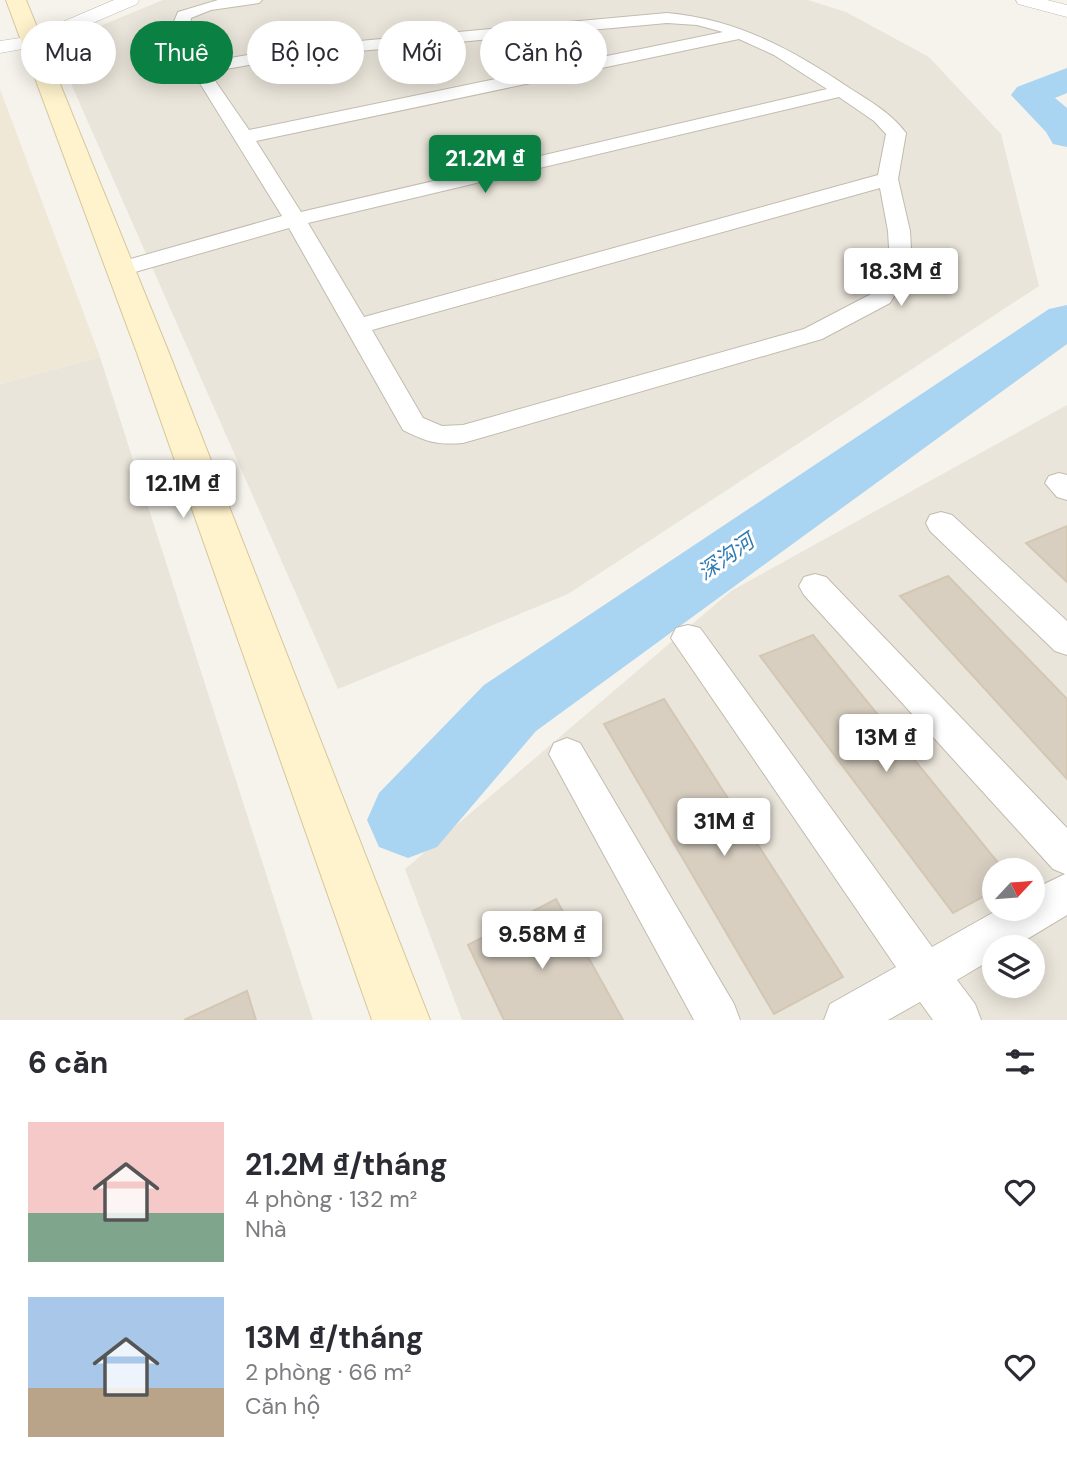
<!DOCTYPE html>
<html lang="vi">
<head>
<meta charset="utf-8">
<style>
  :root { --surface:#fff; --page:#f2f2f3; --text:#2b2b33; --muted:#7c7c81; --accent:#0b8043 }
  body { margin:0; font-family:"DM Sans","Noto Sans SC",sans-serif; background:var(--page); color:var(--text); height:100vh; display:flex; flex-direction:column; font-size:26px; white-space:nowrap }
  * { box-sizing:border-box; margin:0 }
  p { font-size:23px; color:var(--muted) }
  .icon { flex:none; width:38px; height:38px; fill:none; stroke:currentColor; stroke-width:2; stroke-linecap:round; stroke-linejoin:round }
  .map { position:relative; height:1020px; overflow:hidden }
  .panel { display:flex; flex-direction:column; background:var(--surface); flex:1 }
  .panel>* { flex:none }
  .top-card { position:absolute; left:21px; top:21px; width:700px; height:63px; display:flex; gap:14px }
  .needle { width:46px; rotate:64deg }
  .controls { position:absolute; left:982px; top:858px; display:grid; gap:14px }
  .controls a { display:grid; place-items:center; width:63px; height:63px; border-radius:50%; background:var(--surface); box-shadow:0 4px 18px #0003; font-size:35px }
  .price { position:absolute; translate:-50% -60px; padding:0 16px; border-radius:7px; background:#fff; color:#222; font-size:23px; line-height:46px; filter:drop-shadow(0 2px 4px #0008) }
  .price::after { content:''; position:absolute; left:50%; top:42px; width:21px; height:16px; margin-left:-10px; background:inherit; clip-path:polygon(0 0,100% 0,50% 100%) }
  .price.selected { background:var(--accent); color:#fff }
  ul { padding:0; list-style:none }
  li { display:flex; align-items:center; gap:21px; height:175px; padding:0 28px }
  li span { display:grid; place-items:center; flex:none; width:196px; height:140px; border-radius:0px; color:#555 }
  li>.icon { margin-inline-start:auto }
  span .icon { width:84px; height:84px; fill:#fffc; stroke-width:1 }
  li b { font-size:30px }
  h2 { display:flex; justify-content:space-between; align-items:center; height:84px; padding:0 28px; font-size:30px }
  .pill { padding:0 24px; border-radius:32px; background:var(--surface); box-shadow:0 4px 18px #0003; font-size:24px; line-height:63px }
  .pill.selected { background:var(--accent); color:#fff }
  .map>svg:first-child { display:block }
  .residential { fill:#eae5da; fill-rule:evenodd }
  .education { fill:#efe8d6 }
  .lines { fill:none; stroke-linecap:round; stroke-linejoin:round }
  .river { fill:#a9d4f2; fill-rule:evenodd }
  .building { fill:#d8cfc1; stroke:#d3c7b4; stroke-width:2 }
  .minor-casing { stroke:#c2bbae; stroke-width:2 }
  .tertiary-casing { stroke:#c2bbae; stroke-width:1 }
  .secondary-casing { stroke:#d6c79b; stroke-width:2 }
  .minor { fill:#fff; fill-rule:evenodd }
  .tertiary { fill:#fff; fill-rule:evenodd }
  .secondary { fill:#fff3cd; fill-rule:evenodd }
  .labels { text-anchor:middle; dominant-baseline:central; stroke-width:6; stroke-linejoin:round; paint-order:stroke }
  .water-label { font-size:21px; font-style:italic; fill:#2e7ab2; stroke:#fff }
</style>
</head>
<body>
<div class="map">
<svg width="1067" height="1020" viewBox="0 0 1067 1020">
  <rect width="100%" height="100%" fill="#f6f3ec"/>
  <path class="residential" d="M163,0H808L846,12L929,57L1001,134L1039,286L568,594L338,689L54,45Z
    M100,357L313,1020H0V384Z
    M1067,405V1020H462L405,869L731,591ZM994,870H1032V908H994ZM994,947H1032V985H994Z"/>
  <path class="education" d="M0,89L100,357L0,384Z"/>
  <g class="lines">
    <path class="river" d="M1067,68V93L1055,98L1067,108V147L1053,144L1046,132L1011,95L1017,87Z
      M1067,305V344L536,731L437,847L408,858L379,847L367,820L379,793L484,685L1049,309Z"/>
  </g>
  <path class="building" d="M1067,526V582L1026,543Z
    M948,576L1067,699V779L900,596Z
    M813,635L1004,870H994V891L953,913L760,656Z
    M664,699L843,977L774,1014L604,724Z
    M556,899L623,1020H504L468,945Z
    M247,991L256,1020H184Z"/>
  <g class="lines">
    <defs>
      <path id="minor" d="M218,0H262L259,3L211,10L191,18L189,33L202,63L294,47L667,13C737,19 793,50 851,89C871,102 891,113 906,133L898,179L910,231L912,265L890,303L822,339L463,443C436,445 427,442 403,430L289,228L121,276L113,274L110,269L113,264L282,216L175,43L173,24L178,12ZM667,23L697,25L723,32L249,130L209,72L294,57ZM739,39L774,55L827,89L301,212L256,141ZM839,97L874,121L886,134L878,175L364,317L308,223ZM880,188L888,231L890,265L873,293L804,329L463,425L442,426L423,418L372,330Z
        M1059,473L1067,475V500L1057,497L1045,483L1049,476Z
        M941,512L952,515L1067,621V655L1055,651L930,531L926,523L930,515Z
        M815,574L826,577L1067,828V915L1014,947H994V958L957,980L975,1004L981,1020H933L920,1002L888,1020H824L830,1004L896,967L671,638L676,628L688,625L700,628L932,947L1001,908H1032V890L1065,874L1053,869L804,595L799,586L804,577Z
        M567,738L580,743L734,1004L740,1020H694L549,754L554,743Z"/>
      <path id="tertiary" d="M114,0H139L137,4L39,46L0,53V41L27,37Z
        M1016,0H1047L1067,5V17L1018,4Z"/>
      <path id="secondary" d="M6,0H26L169,353L430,1020H372L137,353Z"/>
    </defs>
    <use href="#minor" class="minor-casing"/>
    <use href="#tertiary" class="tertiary-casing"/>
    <use href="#secondary" class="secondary-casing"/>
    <use href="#minor" class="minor"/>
    <use href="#tertiary" class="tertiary"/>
    <use href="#secondary" class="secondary"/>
  </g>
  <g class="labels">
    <g class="water-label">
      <text transform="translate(726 557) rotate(-35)">深沟河</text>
    </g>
  </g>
</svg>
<div class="controls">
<a><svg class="needle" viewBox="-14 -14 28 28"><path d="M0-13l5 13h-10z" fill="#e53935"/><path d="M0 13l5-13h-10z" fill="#7c7c81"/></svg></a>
<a><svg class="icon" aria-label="layers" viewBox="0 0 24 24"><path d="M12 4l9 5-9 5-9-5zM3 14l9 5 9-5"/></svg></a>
</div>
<b class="price selected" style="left:485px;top:195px">21.2M ₫</b>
<b class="price" style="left:901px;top:308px">18.3M ₫</b>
<b class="price" style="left:183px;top:520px">12.1M ₫</b>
<b class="price" style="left:886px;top:774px">13M ₫</b>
<b class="price" style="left:724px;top:858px">31M ₫</b>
<b class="price" style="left:542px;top:971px">9.58M ₫</b>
<div class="top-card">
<a class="pill">Mua</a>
<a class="pill selected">Thuê</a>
<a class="pill">Bộ lọc</a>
<a class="pill">Mới</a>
<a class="pill">Căn hộ</a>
</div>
</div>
<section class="panel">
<h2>6 căn<svg class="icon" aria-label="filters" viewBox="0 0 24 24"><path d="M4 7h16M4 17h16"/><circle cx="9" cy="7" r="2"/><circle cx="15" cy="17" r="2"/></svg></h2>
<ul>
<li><span style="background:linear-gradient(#f6c9c9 65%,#7fa58c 0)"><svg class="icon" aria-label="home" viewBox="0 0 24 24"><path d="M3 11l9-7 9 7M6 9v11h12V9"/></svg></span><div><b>21.2M ₫/tháng</b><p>4 phòng · 132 m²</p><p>Nhà</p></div><svg class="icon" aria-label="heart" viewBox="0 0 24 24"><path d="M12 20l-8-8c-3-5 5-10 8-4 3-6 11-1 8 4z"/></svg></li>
<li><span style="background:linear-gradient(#a9c7e8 65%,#b9a48a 0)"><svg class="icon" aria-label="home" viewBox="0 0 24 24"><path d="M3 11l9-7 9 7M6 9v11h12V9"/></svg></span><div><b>13M ₫/tháng</b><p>2 phòng · 66 m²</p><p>Căn hộ</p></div><svg class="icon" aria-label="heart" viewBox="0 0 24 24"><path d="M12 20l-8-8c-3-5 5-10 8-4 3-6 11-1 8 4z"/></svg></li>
</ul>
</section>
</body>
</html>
